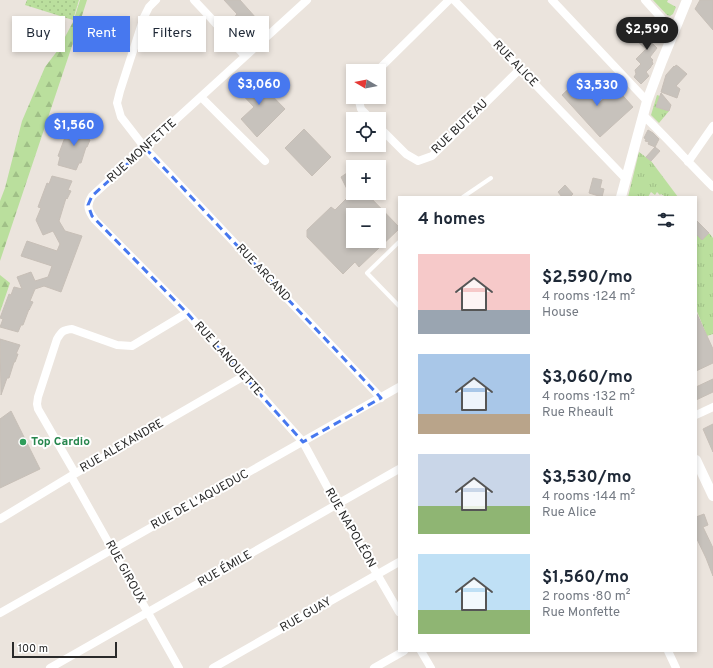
<!DOCTYPE html>
<html lang="en">
<head>
<meta charset="utf-8">
<style>
  :root { --surface:#fff; --page:#f6f6f7; --text:#1f2937; --muted:#747a83; --accent:#4778ef }
  body { margin:0; font-family:Overpass,sans-serif; background:var(--page); color:var(--text); height:100vh; display:flex; flex-direction:column; font-size:15px; white-space:nowrap }
  * { box-sizing:border-box; margin:0 }
  p { font-size:13px; color:var(--muted) }
  .icon { flex:none; width:22px; height:22px; fill:none; stroke:currentColor; stroke-width:2; stroke-linecap:round; stroke-linejoin:round }
  .map { position:relative; flex:1; overflow:hidden }
  .details { position:absolute; left:398px; top:196px; width:299px; height:456px; display:flex; flex-direction:column; background:var(--surface); border-radius:0px; box-shadow:0 2px 6px #0003 }
  .details>* { flex:none }
  .hud { position:absolute; left:12px; top:16px; width:326px; height:36px; display:flex; gap:8px }
  .needle { width:26px; rotate:280deg }
  .fabs { position:absolute; left:346px; top:64px; display:grid; gap:8px }
  .fabs a { display:grid; place-items:center; width:40px; height:40px; border-radius:0px; background:var(--surface); box-shadow:0 2px 6px #0003; font-size:20px }
  .scale { position:absolute; left:12px; bottom:10px; width:105px; box-sizing:border-box; padding-left:4px; border:2px solid #2a2a2a; border-top:0; font-size:11px; line-height:14px; white-space:nowrap; color:#2a2a2a; -webkit-text-stroke:3px #fff; paint-order:stroke }
  .price { position:absolute; translate:-50% -34px; padding:0 9px; border-radius:14px; background:var(--accent); color:#fff; font-size:13px; line-height:26px; filter:drop-shadow(0 1px 2px #0008) }
  .price::after { content:''; position:absolute; left:50%; top:24px; width:12px; height:9px; margin-left:-6px; background:inherit; clip-path:polygon(0 0,100% 0,50% 100%) }
  .price.selected { background:#222; color:#fff }
  ul { padding:0; list-style:none }
  li { display:flex; align-items:center; gap:12px; height:100px; padding:0 20px }
  li span { display:grid; place-items:center; flex:none; width:112px; height:80px; border-radius:0px; color:#555 }
  li>.icon { margin-inline-start:auto }
  span .icon { width:48px; height:48px; fill:#fffc; stroke-width:1 }
  li b { font-size:17px }
  h2 { display:flex; justify-content:space-between; align-items:center; height:48px; padding:0 20px; font-size:17px }
  .pill { padding:0 14px; border-radius:0px; background:var(--surface); box-shadow:0 2px 6px #0003; font-size:14px; line-height:36px }
  .pill.selected { background:var(--accent); color:#fff }
  .map>svg:first-child { display:block }
  .grass { fill:url(#grass-tufts) }
  .forest { fill:url(#forest-firs) }
  .park { fill:url(#park-dots) }
  .building { fill:#c7c2bc; stroke:#c7bfb7; fill-rule:evenodd }
  .lines { fill:none; stroke-linecap:round; stroke-linejoin:round }
  .service { stroke:#fff; stroke-width:4 }
  .minor { stroke:#fff; stroke-width:8 }
  .tertiary { stroke:#fff; stroke-width:10 }
  .marked { fill:none; stroke:#4778ef; stroke-width:3; stroke-dasharray:8 5; stroke-linejoin:round }
  .leisure-dot { fill:#2e9e5b; stroke:#fff; stroke-width:1.5 }
  .labels { text-anchor:middle; dominant-baseline:central; stroke-width:4; stroke-linejoin:round; paint-order:stroke }
  .street-label { font-size:12px; fill:#2a2a2a; stroke:#fff }
  .leisure-label { font-size:12px; font-weight:bold; fill:#27864d; stroke:#fff; text-anchor:start }
</style>
</head>
<body>
<div class="map">
<svg width="713" height="668" viewBox="0 0 713 668">
  <defs>
    <pattern id="grass-tufts" width="24" height="20" patternUnits="userSpaceOnUse"><rect width="24" height="20" fill="#badf9d"/><path d="M3 7l-1-3M5 7V3M7 7l1-3M15 17l-1-3M17 17v-4M19 17l1-3" fill="none" stroke="#a0c087"/></pattern>
    <pattern id="forest-firs" width="22" height="20" patternUnits="userSpaceOnUse"><rect width="22" height="20" fill="#badf9d"/><path d="M5 1l3.5 6h-7zM16 11l3.5 6h-7z" fill="#a0c087"/></pattern>
    <pattern id="park-dots" width="8" height="8" patternUnits="userSpaceOnUse"><rect width="8" height="8" fill="#badf9d"/><path d="M2 2h.1M6 6h.1" fill="none" stroke="#a0c087" stroke-width="1.8" stroke-linecap="round"/></pattern>
  </defs>
  <rect width="100%" height="100%" fill="#ebe4dd"/>
  <path class="grass" d="M653,0H668L667,2L676,7L673,14L670,16L667,15Z
    M657,95L660,96L656,107L669,111L659,123L651,115Z
    M639,152L651,161L678,197H666L661,194L660,195L657,192L655,195L651,192L648,197H628Z
    M709,233L713,238V334L707,336L696,309V234L702,240Z"/>
  <path class="forest" d="M80,0H87L79,25L0,261V201L5,188L22,121L45,67L58,50L73,22Z
    M0,275L10,283L0,312Z"/>
  <path class="park" d="M27,0H79L73,20L25,5Z"/>
  <path class="building" d="M224,0H240L256,18L240,34L230,22L237,14Z
    M700,0H713V30L695,9Z
    M654,21L657,24L656,25L663,33L652,43L657,48L650,57L653,60L652,61L653,64L651,66V67L646,72L649,76L641,84L634,77L636,74L635,70L641,64L636,59L646,49L637,41L648,29L646,27Z
    M676,65L679,67L687,74L676,86L680,89L677,98L661,92L666,75L674,66L675,67Z
    M251,74L285,109L257,137L241,119L254,107L236,88Z
    M579,79L600,102L616,88L633,107L600,137L562,95Z
    M661,93L671,105L669,111L656,107Z
    M72,125L92,130L88,139L90,140L87,147H86L81,163H79L76,170L58,165L60,157L58,156L67,132L69,133Z
    M304,129L331,157L312,176L285,148Z
    M648,130L653,133L659,139L655,147L648,144L649,142L645,141L646,139L644,138Z
    M655,147L660,151L651,161L646,157Z
    M347,173L353,180V193H366L399,227V229L359,267L355,262L343,274L307,237V230L331,207L335,210L350,195L341,177ZM353,215H379V241H353Z
    M52,176L72,181L68,190L71,191L67,199L66,198L59,221L65,231L82,236L61,292L44,286L35,289L30,301L33,302L29,310V309L23,325H21L18,332L0,327L3,319L0,318L9,294L11,295L14,287L22,289L17,277L31,272L35,281L48,277L52,266L21,256L27,241L57,251L60,244L53,231L43,235L36,220L41,208L38,207L47,183L49,184Z
    M593,178L602,180L600,188L604,189L602,197L589,193Z
    M565,185L573,194L570,197H562L558,192Z
    M696,220L709,233L702,240L696,234Z
    M696,312L713,349V363L696,371Z
    M0,339L20,345L16,354H18L15,362H14L9,378H7L1,395Z
    M713,379V392L696,400V387Z
    M11,411L40,469L0,488V419Z
    M713,424V452L703,429Z
    M704,514L708,525L703,527L713,548V576L706,558L696,537V517Z"/>
  <g class="lines">
    <path class="service" d="M463,197L491,178
      M399,242L367,273L399,306"/>
    <path class="minor" d="M156,0L149,7L144,17L120,91L117,103L121,117L145,148L381,398
      M194,0L209,16L245,56
      M307,0L92,196C86,205 88,211 95,220L187,313L244,376L303,442L337,505L399,612
      M454,0L626,179
      M552,0L647,101
      M645,0L674,32
      M377,71L449,0
      M201,97L265,161
      M358,97L361,109L371,119
      M643,115C667,138 689,163 713,187
      M379,127L406,154L418,161L432,156L520,69
      M688,162L713,126
      M696,415L713,407
      M75,473L38,409L37,404L38,397L57,339C62,331 63,330 72,329L117,345L132,346L187,313
      M71,476L179,668
      M0,519L71,476L244,376
      M0,613L399,387
      M421,651L431,668
      M668,651L676,668
      M50,668L399,469
      M213,668L399,562
      M374,668L404,651"/>
    <path class="tertiary" d="M621,197L647,101L662,61L687,0
      M696,460L713,496"/>
  </g>
  <path class="marked" d="M145,148L381,398L303,442L187,313L92,216L88,205L92,196Z"/>
  <circle class="leisure-dot" cx="23" cy="442" r="4"/>
  <g class="labels">
    <g class="street-label">
      <text transform="translate(515 64) rotate(46)">RUE ALICE</text>
      <text transform="translate(460 127) rotate(-44)">RUE BUTEAU</text>
      <text transform="translate(142 151) rotate(-42)">RUE MONFETTE</text>
      <text transform="translate(263 273) rotate(47)">RUE ARCAND</text>
      <text transform="translate(228 359) rotate(48)">RUE LANOUETTE</text>
      <text transform="translate(122 446) rotate(-30)">RUE ALEXANDRE</text>
      <text transform="translate(200 500) rotate(-29)">RUE DE L'AQUEDUC</text>
      <text transform="translate(350 528) rotate(60)">RUE NAPOLÉON</text>
      <text transform="translate(225 569) rotate(-30)">RUE ÉMILE</text>
      <text transform="translate(125 572) rotate(61)">RUE GIROUX</text>
      <text transform="translate(306 615) rotate(-30)">RUE GUAY</text>
    </g>
    <g class="leisure-label">
      <text x="31" y="442">Top Cardio</text>
    </g>
  </g>
</svg>
<div class="fabs">
<a><svg class="needle" viewBox="-14 -14 28 28"><path d="M0-13l5 13h-10z" fill="#e53935"/><path d="M0 13l5-13h-10z" fill="#747a83"/></svg></a>
<a><svg class="icon" aria-label="locate" viewBox="0 0 24 24"><circle cx="12" cy="12" r="6"/><path d="M12 2v4M12 18v4M2 12h4M18 12h4"/></svg></a>
<a>+</a>
<a>−</a>
</div>
<div class="scale">100 m</div>
<b class="price selected" style="left:647px;top:51px">$2,590</b>
<b class="price" style="left:259px;top:106px">$3,060</b>
<b class="price" style="left:597px;top:107px">$3,530</b>
<b class="price" style="left:74px;top:147px">$1,560</b>
<div class="hud">
<a class="pill">Buy</a>
<a class="pill selected">Rent</a>
<a class="pill">Filters</a>
<a class="pill">New</a>
</div>
<section class="details">
<h2>4 homes<svg class="icon" aria-label="filters" viewBox="0 0 24 24"><path d="M4 7h16M4 17h16"/><circle cx="9" cy="7" r="2"/><circle cx="15" cy="17" r="2"/></svg></h2>
<ul>
<li><span style="background:linear-gradient(#f6c9c9 70%,#9aa5b1 0)"><svg class="icon" aria-label="home" viewBox="0 0 24 24"><path d="M3 11l9-7 9 7M6 9v11h12V9"/></svg></span><div><b>$2,590/mo</b><p>4 rooms · 124 m²</p><p>House</p></div></li>
<li><span style="background:linear-gradient(#a9c7e8 75%,#b9a48a 0)"><svg class="icon" aria-label="home" viewBox="0 0 24 24"><path d="M3 11l9-7 9 7M6 9v11h12V9"/></svg></span><div><b>$3,060/mo</b><p>4 rooms · 132 m²</p><p>Rue Rheault</p></div></li>
<li><span style="background:linear-gradient(#c9d6e8 65%,#8fb573 0)"><svg class="icon" aria-label="home" viewBox="0 0 24 24"><path d="M3 11l9-7 9 7M6 9v11h12V9"/></svg></span><div><b>$3,530/mo</b><p>4 rooms · 144 m²</p><p>Rue Alice</p></div></li>
<li><span style="background:linear-gradient(#bfe0f5 70%,#8fb573 0)"><svg class="icon" aria-label="home" viewBox="0 0 24 24"><path d="M3 11l9-7 9 7M6 9v11h12V9"/></svg></span><div><b>$1,560/mo</b><p>2 rooms · 80 m²</p><p>Rue Monfette</p></div></li>
</ul>
</section>
</div>
</body>
</html>
